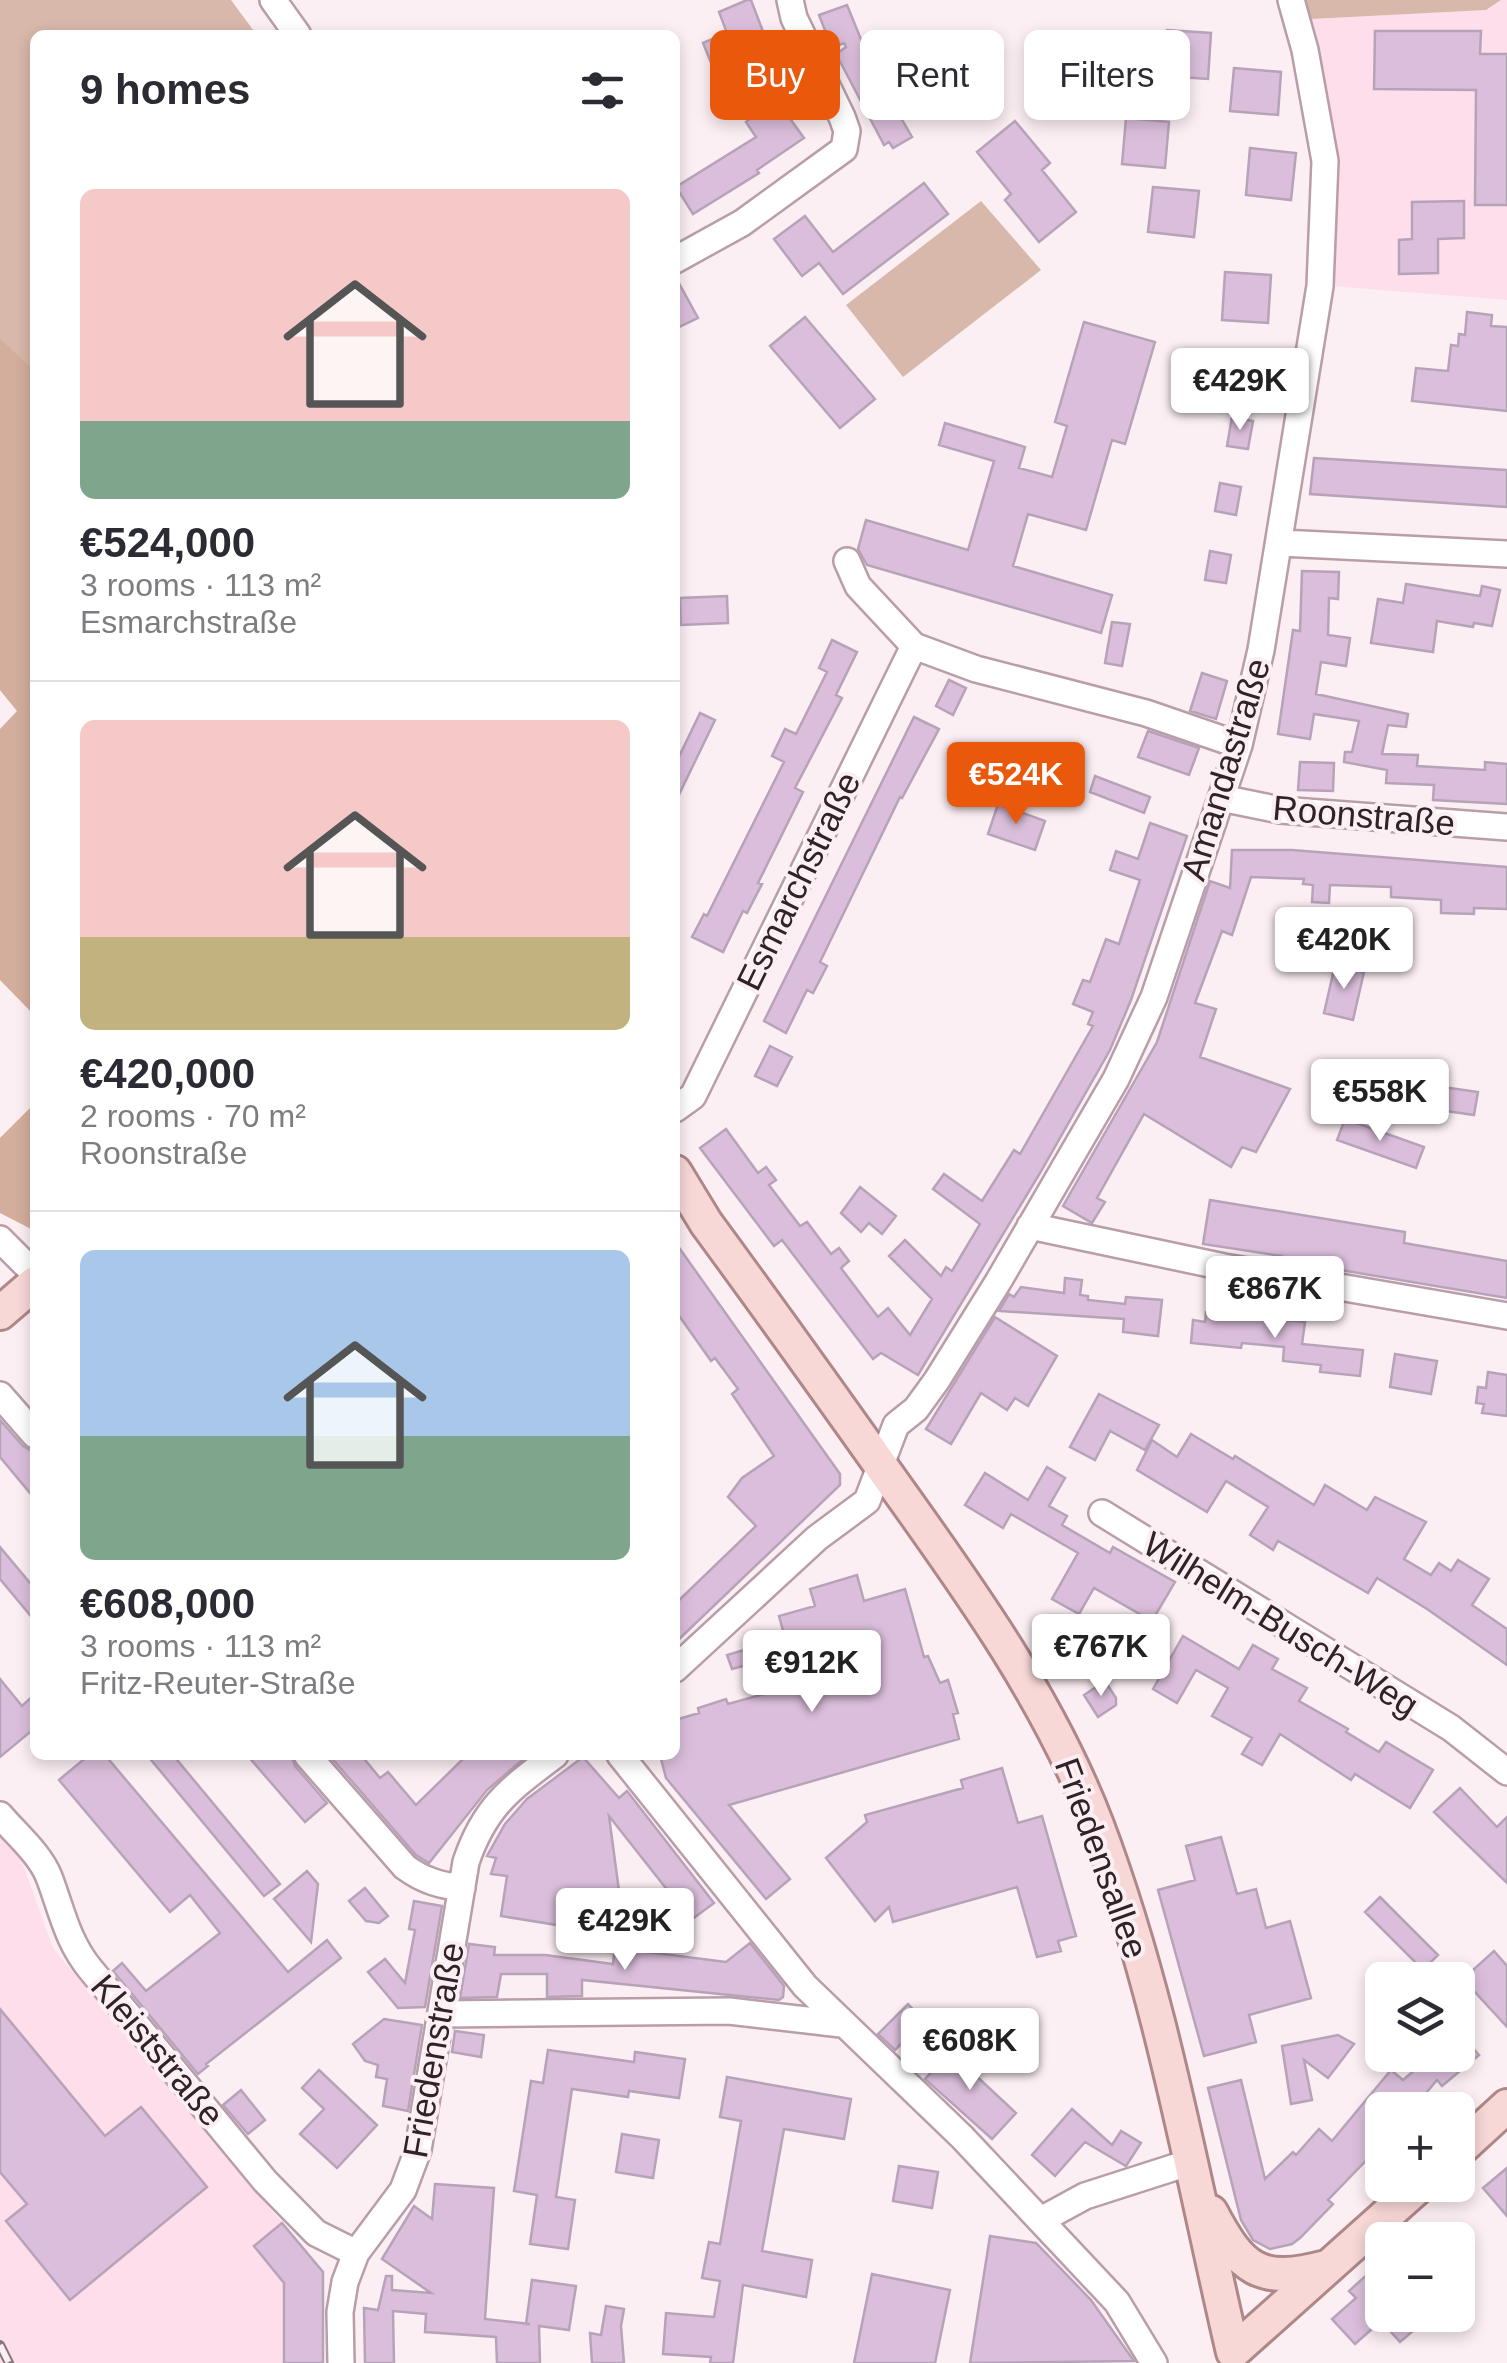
<!DOCTYPE html>
<html lang="en">
<head>
<meta charset="utf-8">
<style>
  :root { --surface:#fff; --page:#f7f7f7; --text:#2b2b33; --muted:#7c7c81; --line:#e1e1e2; --accent:#ea580c }
  body { margin:0; font-family:Arial,sans-serif; background:var(--page); color:var(--text); height:100vh; display:flex; flex-direction:column; font-size:38px; white-space:nowrap }
  * { box-sizing:border-box; margin:0 }
  p { font-size:32px; color:var(--muted) }
  .icon { flex:none; width:55px; height:55px; fill:none; stroke:currentColor; stroke-width:2; stroke-linecap:round; stroke-linejoin:round }
  .map { position:relative; flex:1; overflow:hidden }
  .panel { position:absolute; left:30px; top:30px; width:650px; height:1730px; display:flex; flex-direction:column; background:var(--surface); border-radius:15px; box-shadow:0 5px 15px #0003 }
  .panel>* { flex:none }
  .banner { position:absolute; left:710px; top:30px; width:645px; height:90px; display:flex; gap:20px }
  .buttons { position:absolute; left:1365px; top:1962px; display:grid; gap:20px }
  .buttons a { display:grid; place-items:center; width:110px; height:110px; border-radius:15px; background:var(--surface); box-shadow:0 5px 15px #0003; font-size:50px }
  .price { position:absolute; translate:-50% -85px; padding:0 22px; border-radius:10px; background:#fff; color:#222; font-size:32px; line-height:65px; filter:drop-shadow(0 2px 5px #0008) }
  .price::after { content:''; position:absolute; left:50%; top:60px; width:30px; height:22px; margin-left:-15px; background:inherit; clip-path:polygon(0 0,100% 0,50% 100%) }
  .price.selected { background:var(--accent); color:#fff }
  ul { padding:0; list-style:none }
  li { display:grid; align-content:center; gap:20px; height:530px; padding:0 50px }
  li+li { border-top:2px solid var(--line) }
  li span { display:grid; place-items:center; height:310px; border-radius:15px; color:#555 }
  li>.icon { margin-inline-start:auto }
  span .icon { width:180px; height:180px; fill:#fffc; stroke-width:1 }
  li b { font-size:42px }
  h2 { display:flex; justify-content:space-between; align-items:center; height:120px; padding:0 50px; font-size:42px }
  .tag { padding:0 35px; border-radius:15px; background:var(--surface); box-shadow:0 5px 15px #0003; font-size:35px; line-height:90px }
  .tag.selected { background:var(--accent); color:#fff }
  .map>svg:first-child { display:block }
  .built { fill:#fddeea }
  .green { fill:#d7b8aa }
  .forest { fill:#d4ae9c }
  .building { fill:#dbbedb; stroke:#b7a3b8; stroke-width:2.5 }
  .lines { fill:none; stroke-linecap:round; stroke-linejoin:round }
  .minor-casing { stroke:#b99da8; stroke-width:30 }
  .major-casing { stroke:#af8788; stroke-width:38 }
  .minor { stroke:#fff; stroke-width:25 }
  .major { stroke:#f8d7d7; stroke-width:32 }
  .rail-casing { stroke:#85797e; stroke-width:10 }
  .rail { stroke:#fceff4; stroke-width:6; stroke-dasharray:19; stroke-linecap:butt }
  .labels { text-anchor:middle; dominant-baseline:central; stroke-width:8; stroke-linejoin:round; paint-order:stroke }
  .street-label { font-size:35px; fill:#2f2328; stroke:#fceff4 }
</style>
</head>
<body>
<div class="map">
<svg width="1507" height="2363" viewBox="0 0 1507 2363">
  <rect width="100%" height="100%" fill="#fceff4"/>
  <path class="built" d="M1501,0H1507V300L1331,286L1335,154L1328,94L1311,19L1486,10Z
    M0,1834L21,1859L53,1948L323,2272V2363H0Z"/>
  <path class="green" d="M0,0H231L257,35H35V732L0,690Z
    M1305,0H1501L1486,10L1311,19Z
    M1121,60L1152,62L1148,110L1117,107Z
    M981,201L1041,270L903,377L846,305Z"/>
  <path class="forest" d="M0,339L35,371V1016L0,980V729L17,711L0,690Z
    M35,1103V1229H31L0,1213V1138Z"/>
  <path class="building" d="M747,0H751L777,68L748,80L742,64L716,75L703,43L727,33L719,12Z
    M847,5L873,69L912,137L893,148L889,142L884,145L836,54L846,47L844,43L832,48L819,15Z
    M1167,30L1211,33L1208,79L1164,76Z
    M1375,31H1481L1480,54H1507V205H1475L1476,90L1374,89Z
    M1234,68L1281,72L1278,115L1230,111Z
    M785,90L801,114L791,120L804,138L757,170L759,173L693,214L676,187L756,137L746,122Z
    M1126,118L1169,122L1165,168L1122,164Z
    M1015,121L1050,163L1042,170L1076,212L1039,242L1005,200L1011,194L977,152Z
    M1250,148L1296,153L1291,200L1246,195Z
    M924,183L948,214L843,294L819,263L802,276L774,239L805,216L833,252Z
    M1153,187L1199,191L1194,237L1148,232Z
    M1464,201V238L1438,239V273L1399,274V240L1412,239V202Z
    M1225,272L1271,275L1268,323L1222,320Z
    M675,276L698,318L675,329Z
    M1467,312L1492,315L1491,326L1507,327V411L1412,401L1416,368L1448,371L1451,345L1458,346L1459,334L1465,335Z
    M805,317L875,399L840,428L770,346Z
    M1084,322L1155,342L1125,444L1112,440L1086,530L1028,514L1013,566L1112,595L1101,633L867,565L858,549L866,520L968,550L994,461L939,445L945,423L1025,447L1019,468L1052,477L1067,426L1055,422Z
    M1244,353L1265,357L1260,385L1239,381Z
    M1232,417L1253,421L1248,449L1227,446Z
    M1314,458L1507,470V507L1310,494Z
    M1220,483L1241,487L1236,515L1215,511Z
    M1210,551L1231,555L1226,583L1205,580Z
    M1302,571L1339,572L1338,599L1329,598L1328,635L1350,638L1346,666L1321,662L1316,694L1408,714L1406,727L1388,725L1382,754L1418,755L1417,766L1485,770V762L1507,764V804L1433,800L1434,785L1386,783L1387,770L1344,762L1345,752H1352L1359,721L1314,714L1310,739L1278,734L1293,630L1300,631Z
    M1406,584L1480,596L1482,586L1500,590L1492,626L1474,623L1473,627L1437,621L1433,652L1371,643L1378,599L1403,603Z
    M727,596L728,623L681,625L680,598Z
    M1112,622L1130,624L1122,666L1105,663Z
    M832,640L857,652L836,695L842,698L795,788L803,792L758,883L762,884L747,913L743,911L723,952L692,937L704,914L707,916L784,762L772,756L785,729L796,734L827,672L819,668Z
    M1202,673L1227,681L1216,719L1190,711Z
    M949,680L966,688L953,715L936,706Z
    M700,713L715,720L675,803V765Z
    M914,717L939,729L902,798L900,797L820,962L827,966L813,993L807,990L786,1033L764,1021Z
    M1148,731L1199,748L1189,775L1138,757Z
    M1300,762L1334,763L1333,791L1298,790Z
    M1095,776L1150,797L1144,813L1090,792Z
    M998,804L1045,821L1035,850L988,834Z
    M1150,823L1187,836L1131,1000L1110,1050L1040,1173L918,1375L881,1353L873,1359L782,1240L774,1246L700,1148L726,1129L758,1173L766,1167L776,1180L769,1185L800,1226L807,1222L831,1254L839,1248L849,1261L841,1268L878,1317L888,1308L910,1335L932,1299L889,1256L905,1240L941,1276L946,1267L952,1271L980,1224L933,1189L944,1174L982,1201L1014,1150L1020,1154L1093,1026L1088,1024L1093,1012L1073,1004L1083,980L1090,982L1106,939L1119,944L1140,880L1110,870L1116,851L1138,859Z
    M1232,850H1292L1507,867V909L1474,908V914L1441,913V900L1391,897V887L1330,885L1329,903L1312,902L1313,885L1303,884L1304,879L1251,877L1232,935L1222,931L1195,1003L1216,1009L1200,1057L1290,1089L1256,1152L1242,1147L1231,1167L1144,1114L1097,1198L1105,1202L1092,1223L1063,1206L1157,1042L1210,881L1230,888Z
    M1335,965L1364,972L1353,1020L1324,1013Z
    M770,1046L792,1057L777,1086L755,1076Z
    M1443,1087L1478,1092L1474,1115L1439,1110Z
    M1345,1119L1424,1147L1416,1168L1337,1140Z
    M860,1187L896,1216L882,1234L869,1223L861,1232L841,1213Z
    M1210,1200L1405,1232L1404,1243L1507,1261V1298L1281,1260L1282,1256L1203,1244Z
    M675,1242L840,1474V1485L675,1643V1604L756,1526L728,1497L742,1478L774,1456L732,1394L738,1389L715,1358L711,1361L675,1310Z
    M1065,1278L1082,1280L1080,1295L1088,1296V1300L1125,1304L1126,1297L1162,1300L1158,1336L1123,1332L1124,1319L999,1311L1009,1294L1014,1297L1021,1287L1064,1293Z
    M1206,1312L1305,1322L1302,1344L1363,1350L1360,1376L1320,1372L1321,1365L1283,1361L1284,1347L1242,1343L1241,1348L1191,1343L1193,1320L1205,1322Z
    M995,1317L1057,1356L1028,1406L1015,1398L1007,1410L981,1393L951,1444L926,1429Z
    M1395,1354L1437,1361L1431,1394L1390,1387Z
    M1488,1372L1507,1375V1416L1482,1413L1484,1404L1476,1403L1478,1387L1486,1388Z
    M1099,1394L1159,1425L1145,1450L1110,1431L1095,1460L1070,1447Z
    M0,1420L23,1446L35,1453V1499L0,1457Z
    M1191,1434L1233,1459L1235,1456L1314,1505L1325,1485L1367,1510L1375,1497L1426,1522L1404,1559L1431,1575L1439,1563L1451,1571L1458,1560L1489,1579L1472,1605L1507,1629V1665L1427,1609L1377,1578L1368,1593L1278,1541L1273,1550L1250,1535L1268,1507L1226,1481L1207,1512L1137,1470L1152,1440L1177,1457Z
    M1047,1467L1065,1478L1049,1506L1067,1516L1062,1525L1110,1553L1113,1547L1175,1582L1152,1621L1094,1588L1079,1614L1052,1599L1078,1553L1011,1514L1003,1528L965,1505L985,1473L1028,1500Z
    M0,1547L35,1589V1621L0,1579Z
    M857,1575L864,1601L905,1589L924,1657L928,1656L940,1683L948,1680L958,1713L953,1714L959,1739L729,1805L790,1879L766,1899L666,1778L660,1755H675V1720L699,1713L698,1708L726,1699L728,1704L771,1692L762,1661L732,1669L727,1655L785,1638L779,1616L815,1606L810,1589Z
    M1183,1636L1239,1669L1253,1645L1278,1659L1272,1669L1307,1688L1299,1701L1348,1729L1346,1732L1379,1752L1386,1742L1433,1770L1410,1808L1355,1774L1351,1780L1280,1734L1262,1765L1242,1754L1252,1738L1212,1716L1228,1688L1196,1670L1177,1703L1153,1689Z
    M0,1679L22,1706L35,1694V1728L0,1757Z
    M1105,1681L1116,1698V1705L1098,1717L1084,1695Z
    M89,1755H105L288,1972L327,1940L341,1958L206,2064L208,2066L198,2074L113,1971L122,1963L146,1991L220,1933L190,1895L170,1912L59,1780Z
    M147,1755H173L280,1884L264,1896Z
    M247,1755H291L295,1766L327,1803L305,1822Z
    M329,1755H361L380,1778L388,1772L416,1805L467,1755H528L487,1790L429,1863L416,1855Z
    M583,1757L619,1798L627,1791L714,1903L691,1920L609,1816L625,1936L501,1916L507,1876L491,1874L496,1858L487,1856L505,1824L527,1799Z
    M1002,1768L1018,1823L1042,1816L1076,1936L1058,1941L1061,1951L1037,1957L1017,1887L893,1922L889,1907L875,1921L826,1858L867,1822L865,1815L963,1788L961,1780Z
    M1460,1788L1497,1827L1507,1817V1883L1434,1812Z
    M1221,1837L1237,1894L1256,1889L1266,1928L1290,1921L1311,1998L1249,2015L1256,2042L1204,2056L1158,1890L1195,1880L1186,1846Z
    M307,1871L318,1884L311,1942L274,1899Z
    M365,1888L388,1916L379,1923L366,1921L349,1901Z
    M1380,1897L1438,1955L1423,1970L1365,1912Z
    M414,1901L442,1906L425,2007L398,2008L368,1972L385,1959L405,1983L415,1930L409,1929Z
    M750,1943L784,1986L783,1997L779,2000L582,1980V1996L547,1997V1974H501L497,1997L460,1998L469,1944L495,1947L494,1955H545L613,1964L615,1948L726,1962Z
    M1494,1951L1507,1966V2027L1463,1979Z
    M908,2004L924,2021L895,2050L878,2034Z
    M0,2009L105,2136L141,2107L207,2187L70,2300L6,2221L27,2204L0,2172Z
    M384,2019L422,2025L408,2111L383,2106L387,2079L376,2077L378,2065L365,2061L353,2044Z
    M455,2031L484,2035L481,2057L452,2052Z
    M1458,2031L1479,2055L1442,2086L1437,2080L1412,2110H1382V2144L1328,2200L1333,2204L1300,2238L1292,2244L1270,2249L1253,2240L1241,2220L1208,2088L1241,2080L1265,2179L1293,2152L1296,2155L1319,2129L1332,2141L1391,2070L1403,2080L1432,2055H1458Z
    M1338,2035L1354,2044L1328,2078L1304,2060L1312,2100L1291,2104L1282,2046Z
    M956,2047L977,2066L971,2071L1016,2113L992,2139L925,2079Z
    M548,2050L634,2062L635,2052L685,2059L679,2098L629,2091L628,2097L572,2089L556,2197L575,2200L568,2249L530,2244L537,2195L514,2191L531,2081L543,2083Z
    M319,2070L377,2125L337,2168L300,2134L324,2109L302,2088Z
    M727,2077L851,2099L844,2139L784,2129L762,2251L812,2260L806,2297L743,2285L733,2363H710L711,2357L663,2354L666,2313L714,2317L720,2281L702,2278L709,2242L720,2244L741,2121L720,2117Z
    M241,2090L265,2120L248,2134L223,2105Z
    M1072,2109L1112,2145L1121,2131L1141,2143L1126,2166L1085,2142L1055,2176L1032,2155Z
    M622,2134L659,2140L653,2178L616,2172Z
    M899,2166L938,2172L932,2208L893,2201Z
    M1507,2168V2216L1483,2188Z
    M435,2184L494,2188L485,2319L530,2324H526L532,2280L576,2286L569,2330L539,2326L540,2363H497L496,2337L425,2332L426,2314L393,2311L394,2363H365L364,2308L378,2310L386,2276H392V2290L431,2293L382,2259L414,2206L432,2219Z
    M282,2223L323,2272V2363H284V2283L254,2246Z
    M990,2236L1036,2243L1091,2300L1134,2361L970,2363Z
    M1382,2261V2315H1412L1420,2325L1400,2342L1381,2321L1355,2344L1332,2319L1356,2298L1349,2291Z
    M872,2274L950,2290L935,2363H854Z
    M606,2306L624,2309L621,2326L624,2363H592L590,2333L601,2335Z"/>
  <g class="lines">
    <defs>
      <path id="minor" d="M273,0L298,35
        M675,260L742,223L844,149L847,131L842,117L794,18L790,0
        M1281,543L1507,554
        M847,561L858,586L914,646L976,669L1146,713L1239,745
        M1221,798L1280,810L1507,827
        M675,1109L693,1096L914,646
        M1030,1226L1224,1267L1507,1316
        M0,1239L35,1274
        M0,1395L35,1435
        M1102,1513L1451,1728L1507,1772
        M675,1669L817,1538L867,1501L896,1425L916,1409L937,1380L998,1282L1116,1079L1154,997L1239,745L1261,650L1320,286L1325,161L1305,50L1291,0
        M307,1755L405,1867C424,1881 440,1885 462,1888
        M620,1755L805,1986L962,2137L1117,2302L1154,2363
        M0,1815C16,1834 40,1854 49,1877C62,1911 67,1941 91,1970L265,2181L316,2233L356,2253
        M442,2014L729,2011L841,2024
        M1041,2220L1085,2196L1191,2162
        M341,2363L340,2312L345,2282L356,2253L403,2190L418,2150L466,1862C485,1806 510,1789 555,1755"/>
      <path id="major" d="M675,1172L706,1223C770,1310 833,1398 896,1487C972,1593 1050,1702 1097,1825C1161,1994 1192,2176 1233,2352L1420,2185
        M0,1313L35,1283
        M1458,2151L1507,2106
        M1211,2212C1241,2269 1259,2285 1326,2267"/>
    </defs>
    <use href="#minor" class="minor-casing"/>
    <use href="#major" class="major-casing"/>
    <use href="#minor" class="minor"/>
    <use href="#major" class="major"/>
    <defs>
      <path id="rail" d="M0,2345L9,2363"/>
    </defs>
    <use href="#rail" class="rail-casing"/>
    <use href="#rail" class="rail"/>
  </g>
  <g class="labels">
    <g class="street-label">
      <text transform="translate(1225 769) rotate(-73)">Amandastraße</text>
      <text transform="translate(1364 815) rotate(5)">Roonstraße</text>
      <text transform="translate(798 881) rotate(-64)">Esmarchstraße</text>
      <text transform="translate(1281 1624) rotate(32)">Wilhelm-Busch-Weg</text>
      <text transform="translate(1102 1858) rotate(70)">Friedensallee</text>
      <text transform="translate(158 2050) rotate(50)">Kleiststraße</text>
      <text transform="translate(433 2050) rotate(-80)">Friedenstraße</text>
    </g>
  </g>
</svg>
<div class="buttons">
<a><svg class="icon" aria-label="layers" viewBox="0 0 24 24"><path d="M12 4l9 5-9 5-9-5zM3 14l9 5 9-5"/></svg></a>
<a>+</a>
<a>−</a>
</div>
<b class="price" style="left:1240px;top:433px">€429K</b>
<b class="price selected" style="left:1016px;top:827px">€524K</b>
<b class="price" style="left:1344px;top:992px">€420K</b>
<b class="price" style="left:1380px;top:1144px">€558K</b>
<b class="price" style="left:1275px;top:1341px">€867K</b>
<b class="price" style="left:1101px;top:1699px">€767K</b>
<b class="price" style="left:812px;top:1715px">€912K</b>
<b class="price" style="left:625px;top:1973px">€429K</b>
<b class="price" style="left:970px;top:2093px">€608K</b>
<div class="banner">
<a class="tag selected">Buy</a>
<a class="tag">Rent</a>
<a class="tag">Filters</a>
</div>
<section class="panel">
<h2>9 homes<svg class="icon" aria-label="filters" viewBox="0 0 24 24"><path d="M4 7h16M4 17h16"/><circle cx="9" cy="7" r="2"/><circle cx="15" cy="17" r="2"/></svg></h2>
<ul>
<li><span style="background:linear-gradient(#f6c9c9 75%,#7fa58c 0)"><svg class="icon" aria-label="home" viewBox="0 0 24 24"><path d="M3 11l9-7 9 7M6 9v11h12V9"/></svg></span><div><b>€524,000</b><p>3 rooms · 113 m²</p><p>Esmarchstraße</p></div></li>
<li><span style="background:linear-gradient(#f6c9c9 70%,#c2b280 0)"><svg class="icon" aria-label="home" viewBox="0 0 24 24"><path d="M3 11l9-7 9 7M6 9v11h12V9"/></svg></span><div><b>€420,000</b><p>2 rooms · 70 m²</p><p>Roonstraße</p></div></li>
<li><span style="background:linear-gradient(#a9c7e8 60%,#7fa58c 0)"><svg class="icon" aria-label="home" viewBox="0 0 24 24"><path d="M3 11l9-7 9 7M6 9v11h12V9"/></svg></span><div><b>€608,000</b><p>3 rooms · 113 m²</p><p>Fritz-Reuter-Straße</p></div></li>
</ul>
</section>
</div>
</body>
</html>
